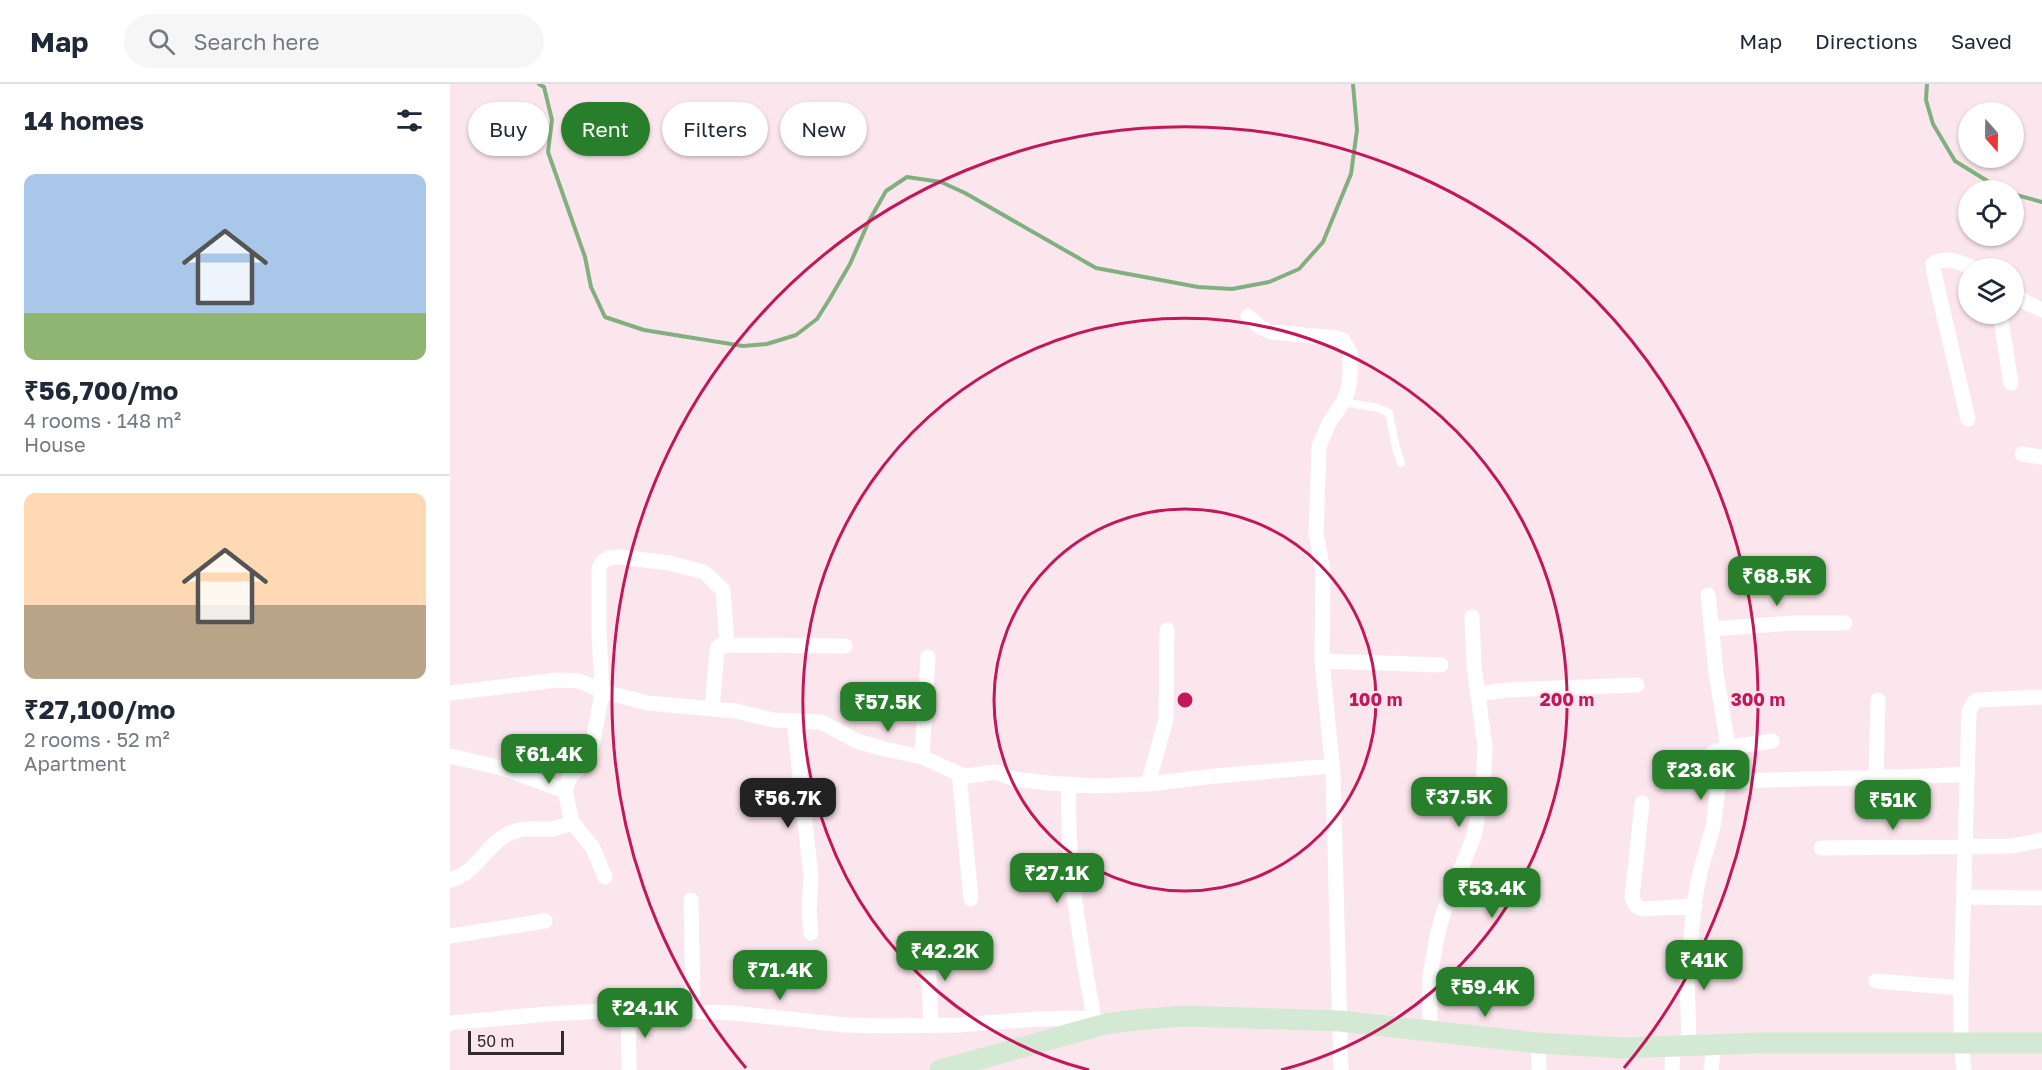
<!DOCTYPE html>
<html lang="en">
<head>
<meta charset="utf-8">
<style>
  :root { --surface:#fff; --page:#f6f6f7; --text:#1f2937; --muted:#747a83; --line:#e0e1e3; --accent:#277e2b }
  body { margin:0; font-family:"Golos Text",sans-serif; background:var(--page); color:var(--text); height:100vh; display:flex; flex-direction:column; font-size:22px; white-space:nowrap }
  * { box-sizing:border-box; margin:0 }
  p { font-size:20px; color:var(--muted) }
  .icon { flex:none; width:33px; height:33px; fill:none; stroke:currentColor; stroke-width:2; stroke-linecap:round; stroke-linejoin:round }
  .map { position:relative; flex:1; overflow:hidden }
  .drawer { display:flex; flex-direction:column; background:var(--surface); width:450px }
  .drawer>* { flex:none }
  .hud { position:absolute; left:18px; top:18px; width:570px; height:54px; display:flex; gap:12px }
  .needle { width:39px; rotate:160deg }
  .tools { position:absolute; left:1508px; top:18px; display:grid; gap:12px }
  .tools a { display:grid; place-items:center; width:66px; height:66px; border-radius:50%; background:var(--surface); box-shadow:0 2px 4px #0004; font-size:30px }
  .scale { position:absolute; left:18px; bottom:15px; width:96px; box-sizing:border-box; padding-left:6px; border:3px solid #322a2c; border-top:0; font-size:16px; line-height:21px; white-space:nowrap; color:#322a2c; -webkit-text-stroke:4px #fce6ed; paint-order:stroke }
  .price { position:absolute; translate:-50% -51px; padding:0 14px; border-radius:12px; background:var(--accent); color:#fff; font-size:20px; line-height:39px; filter:drop-shadow(0 2px 3px #0008) }
  .price::after { content:''; position:absolute; left:50%; top:36px; width:18px; height:14px; margin-left:-9px; background:inherit; clip-path:polygon(0 0,100% 0,50% 100%) }
  .price.selected { background:#222; color:#fff }
  ul { padding:0; list-style:none }
  li { display:grid; align-content:center; gap:12px; height:318px; padding:0 24px }
  li+li { border-top:2px solid var(--line) }
  li span { display:grid; place-items:center; height:186px; border-radius:12px; color:#555 }
  li>.icon { margin-inline-start:auto }
  span .icon { width:108px; height:108px; fill:#fffc; stroke-width:1 }
  li b { font-size:26px }
  h2 { display:flex; justify-content:space-between; align-items:center; height:72px; padding:0 24px; font-size:26px }
  .pill { padding:0 21px; border-radius:27px; background:var(--surface); box-shadow:0 2px 4px #0004; font-size:21px; line-height:54px }
  .pill.selected { background:var(--accent); color:#fff }
  header { display:flex; align-items:center; gap:36px; box-sizing:border-box; height:84px; padding:0 30px; background:var(--surface); border-bottom:2px solid var(--line) }
  header strong { font-size:28px }
  nav { display:flex; gap:33px; margin-inline-start:auto; font-size:21px }
  .search { width:420px; height:54px; background:var(--page); display:flex; align-items:center; gap:15px; box-sizing:border-box; padding:0 21px; border-radius:33px; color:var(--muted); font-size:22px }
  main { display:flex; flex:1; min-height:0 }
  .map>svg:first-child { display:block }
  .lines { fill:none; stroke-linecap:round; stroke-linejoin:round }
  .stream { stroke:#81b080; stroke-width:4 }
  .lane { stroke:#fff; stroke-width:8 }
  .street { stroke:#fff; stroke-width:15 }
  .secondary { stroke:#d3e9d3; stroke-width:21 }
  .ring { fill:none; stroke:#c2185b; stroke-width:3 }
  .centre { fill:#c2185b; stroke:#fce6ed; stroke-width:3 }
  .ring-label { font-size:18px; text-anchor:middle; font-weight:bold; fill:#c2185b; stroke:#fce6ed; stroke-width:4.5; stroke-linejoin:round; paint-order:stroke }
</style>
</head>
<body>
<header>
<strong>Map</strong>
<div class="search"><svg class="icon" aria-label="search" viewBox="0 0 24 24"><circle cx="10" cy="10" r="6"/><path d="M15 15l6 6"/></svg>Search here</div>
<nav><a>Map</a><a>Directions</a><a>Saved</a></nav>
</header>
<main>
<section class="drawer">
<h2>14 homes<svg class="icon" aria-label="filters" viewBox="0 0 24 24"><path d="M4 7h16M4 17h16"/><circle cx="9" cy="7" r="2"/><circle cx="15" cy="17" r="2"/></svg></h2>
<ul>
<li><span style="background:linear-gradient(#a9c7e8 75%,#8fb573 0)"><svg class="icon" aria-label="home" viewBox="0 0 24 24"><path d="M3 11l9-7 9 7M6 9v11h12V9"/></svg></span><div><b>₹56,700/mo</b><p>4 rooms · 148 m²</p><p>House</p></div></li>
<li><span style="background:linear-gradient(#ffd9b3 60%,#b9a48a 0)"><svg class="icon" aria-label="home" viewBox="0 0 24 24"><path d="M3 11l9-7 9 7M6 9v11h12V9"/></svg></span><div><b>₹27,100/mo</b><p>2 rooms · 52 m²</p><p>Apartment</p></div></li>
</ul>
</section>
<div class="map">
<svg width="1592" height="986" viewBox="0 0 1592 986">
  <rect width="100%" height="100%" fill="#fce6ed"/>
  <g class="lines">
    <path class="stream" d="M89,0L94,3L102,36L98,68L135,173L141,203L155,233L194,246L293,262L317,260L346,251L367,235L379,216L400,180L419,137L436,107L457,93L491,98L515,109L646,184L748,203L782,205L819,198L849,185L873,158L901,90L907,46L903,0
      M1477,0L1476,16L1483,40L1505,77L1539,98L1556,106
      M1563,110L1592,118"/>
    <path class="lane" d="M893,318L928,324L939,329L946,364L951,379"/>
    <path class="street" d="M1563,209L1577,219L1592,226
      M1550,230L1561,299
      M798,232L810,243L821,248L887,254L893,256L900,268V292L898,306L893,318L878,341L869,363L866,449L873,487L872,577L883,690L891,986
      M1518,335L1484,189L1483,180C1497,171 1510,179 1524,184
      M1572,370L1592,373
      M1258,511L1266,588L1278,663
      M1261,545L1343,539H1395
      M872,577L991,581
      M0,609L107,596L129,597L158,609L198,619L285,627L324,636L371,638L407,657L434,665L472,673L509,690L517,692L546,688L564,695L599,699L646,702L698,700L765,692L882,682
      M1028,610L1057,606L1187,601
      M262,625L267,567L268,563L272,561L395,562
      M344,637L361,793L359,828L361,849
      M0,672L52,684L115,707
      M472,673L478,573
      M509,690L521,815
      M1426,694L1428,616
      M1267,698C1351,694 1434,695 1518,690
      M619,700C616,782 630,855 644,935
      M698,700L716,635L717,546
      M1192,719L1182,814L1186,822L1194,825L1245,822
      M1371,764L1562,762L1592,756
      M155,793L143,764L122,738L115,707L119,694L137,676L141,668L150,620L152,606L149,547V484L152,478L159,474L170,473L219,479L254,488L273,506L277,560
      M0,796C27,789 35,762 58,750C81,738 96,753 122,738
      M1514,813L1592,814
      M241,816L243,927
      M998,818L1085,819
      M0,852L95,837
      M477,855L481,942
      M1426,897L1511,904
      M178,925L179,986
      M0,939L97,930L188,925L284,929L395,941L434,942L507,941L588,935L625,934L644,935L653,939
      M980,947V891L988,848L994,827L1024,752L1033,705L1035,663L1024,582L1022,533
      M1088,959L1089,986
      M1239,962L1237,892L1245,814L1250,788L1263,743L1268,705L1261,670L1274,664L1322,657
      M1222,986L1223,963
      M1261,986L1264,961
      M1514,986L1511,959V904L1519,628L1524,618L1528,616L1592,613"/>
    <path class="secondary" d="M490,986L656,940L685,936L734,932L890,937L1088,959L1173,964L1308,959H1592"/>
  </g>
  <g class="ring">
    <circle cx="735" cy="616" r="191"/>
    <path d="M639 986A382 382 0 1 1 831 986"/>
    <path d="M296 984A573 573 0 1 1 1174 984"/>
  </g>
  <circle cx="735" cy="616" r="9" class="centre"/>
  <g class="ring-label">
    <text x="926" y="622">100 m</text>
    <text x="1117" y="622">200 m</text>
    <text x="1308" y="622">300 m</text>
  </g>
</svg>
<div class="tools">
<a><svg class="needle" viewBox="-14 -14 28 28"><path d="M0-13l5 13h-10z" fill="#e53935"/><path d="M0 13l5-13h-10z" fill="#747a83"/></svg></a>
<a><svg class="icon" aria-label="locate" viewBox="0 0 24 24"><circle cx="12" cy="12" r="6"/><path d="M12 2v4M12 18v4M2 12h4M18 12h4"/></svg></a>
<a><svg class="icon" aria-label="layers" viewBox="0 0 24 24"><path d="M12 4l9 5-9 5-9-5zM3 14l9 5 9-5"/></svg></a>
</div>
<div class="scale">50 m</div>
<b class="price" style="left:1327px;top:523px">₹68.5K</b>
<b class="price" style="left:438px;top:649px">₹57.5K</b>
<b class="price" style="left:99px;top:701px">₹61.4K</b>
<b class="price" style="left:1251px;top:717px">₹23.6K</b>
<b class="price" style="left:1009px;top:744px">₹37.5K</b>
<b class="price selected" style="left:338px;top:745px">₹56.7K</b>
<b class="price" style="left:1443px;top:747px">₹51K</b>
<b class="price" style="left:607px;top:820px">₹27.1K</b>
<b class="price" style="left:1042px;top:835px">₹53.4K</b>
<b class="price" style="left:495px;top:898px">₹42.2K</b>
<b class="price" style="left:1254px;top:907px">₹41K</b>
<b class="price" style="left:330px;top:917px">₹71.4K</b>
<b class="price" style="left:1035px;top:934px">₹59.4K</b>
<b class="price" style="left:195px;top:955px">₹24.1K</b>
<div class="hud">
<a class="pill">Buy</a>
<a class="pill selected">Rent</a>
<a class="pill">Filters</a>
<a class="pill">New</a>
</div>
</div>
</main>
</body>
</html>
